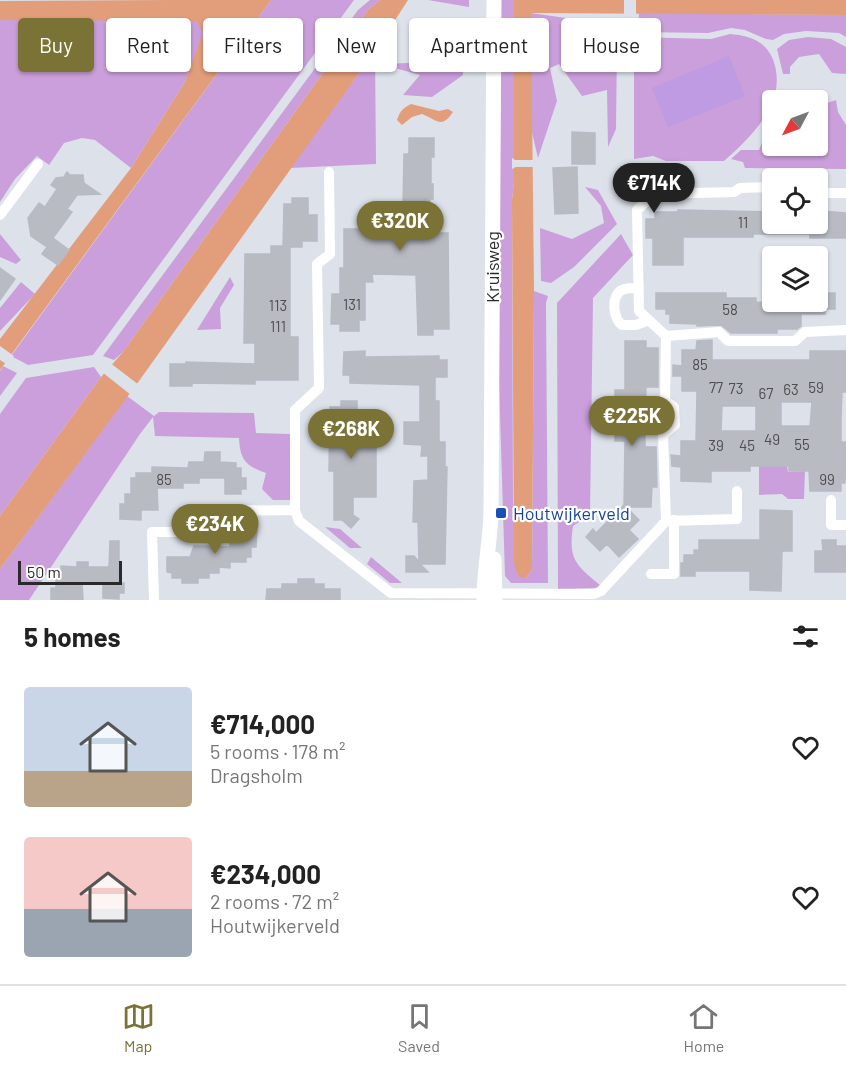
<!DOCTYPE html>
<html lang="en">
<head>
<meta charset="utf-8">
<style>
  :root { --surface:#fff; --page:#f6f6f6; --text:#222; --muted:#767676; --line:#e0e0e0; --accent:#7b7335 }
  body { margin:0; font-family:Barlow,sans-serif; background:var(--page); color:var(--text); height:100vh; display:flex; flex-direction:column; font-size:22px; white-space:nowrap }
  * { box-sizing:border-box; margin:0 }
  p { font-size:20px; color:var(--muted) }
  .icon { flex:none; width:33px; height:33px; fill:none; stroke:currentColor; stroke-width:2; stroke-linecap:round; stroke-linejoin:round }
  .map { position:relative; height:600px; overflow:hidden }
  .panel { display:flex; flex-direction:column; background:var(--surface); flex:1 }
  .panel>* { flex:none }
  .guide { position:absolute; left:18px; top:18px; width:810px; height:54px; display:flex; gap:12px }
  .needle { width:39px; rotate:229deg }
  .buttons { position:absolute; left:762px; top:90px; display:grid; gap:12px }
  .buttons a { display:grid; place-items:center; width:66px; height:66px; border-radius:6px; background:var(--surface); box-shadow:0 2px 4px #0004; font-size:30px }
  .scale { position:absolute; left:18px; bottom:15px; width:104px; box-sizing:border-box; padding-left:6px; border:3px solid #2a2a2a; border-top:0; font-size:16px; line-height:21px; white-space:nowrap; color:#2a2a2a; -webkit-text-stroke:4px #fff; paint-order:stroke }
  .price { position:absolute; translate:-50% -51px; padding:0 14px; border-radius:21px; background:var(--accent); color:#fff; font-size:20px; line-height:39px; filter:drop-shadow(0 2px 3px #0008) }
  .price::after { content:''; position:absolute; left:50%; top:36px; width:18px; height:14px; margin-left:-9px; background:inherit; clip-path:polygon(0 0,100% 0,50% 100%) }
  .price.on { background:#222; color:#fff }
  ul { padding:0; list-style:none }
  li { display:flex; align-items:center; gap:18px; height:150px; padding:0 24px }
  li span { display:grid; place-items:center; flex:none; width:168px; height:120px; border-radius:6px; color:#555 }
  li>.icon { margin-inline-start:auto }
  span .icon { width:72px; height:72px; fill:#fffc; stroke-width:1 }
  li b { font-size:26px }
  h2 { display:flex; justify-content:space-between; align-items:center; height:72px; padding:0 24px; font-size:26px }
  .chip { padding:0 21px; border-radius:6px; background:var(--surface); box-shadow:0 2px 4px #0004; font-size:21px; line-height:54px }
  .chip.on { background:var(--accent); color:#fff }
  .tabs { display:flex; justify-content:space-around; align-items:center; height:84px; border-top:2px solid var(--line); background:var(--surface); font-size:16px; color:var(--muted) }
  .tabs a { display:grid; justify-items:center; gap:3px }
  .tabs .on { color:var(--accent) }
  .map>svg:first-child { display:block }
  .green { fill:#cb9fdb }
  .pitch { fill:#be9be2 }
  .water { fill:#e29d7a }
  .pier { fill:#dde2ea }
  .building { fill:#b9bbc3; stroke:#b7bbc5; stroke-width:1.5; fill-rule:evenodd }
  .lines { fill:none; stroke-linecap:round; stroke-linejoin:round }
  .street { stroke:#fff; stroke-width:10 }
  .secondary { stroke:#fff; stroke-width:15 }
  .transit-dot { fill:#1a4fb4; stroke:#fff; stroke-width:2 }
  .labels { text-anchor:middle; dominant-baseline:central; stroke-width:4.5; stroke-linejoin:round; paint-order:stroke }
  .number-label { font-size:15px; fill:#4e4e50 }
  .street-label { font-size:18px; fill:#2a2a2a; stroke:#fff }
  .transit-label { font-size:18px; fill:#164399; stroke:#fff; text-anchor:start }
</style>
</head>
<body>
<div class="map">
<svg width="846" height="600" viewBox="0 0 846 600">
  <rect width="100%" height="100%" fill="#dde2ea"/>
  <path class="green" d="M271,0H354L93,355L28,365L11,356Z
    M370,0H380L368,10L123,352L114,360L103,356L358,10Z
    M428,0H469V7Z
    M501,0H514V182L512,200L513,502L526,578L532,569L534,291L548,296L546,303L548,583H511L505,576L496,285Z
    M531,13L615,25L561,57L578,67L591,55L617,46L616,129L608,147L607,90L582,96L559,64L550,68L557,101L538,158L531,128Z
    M639,13L846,15V37L839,33L806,31L784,34L773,40L766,39L745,30L731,28L708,33L638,32Z
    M132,19L198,21L204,33L185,82L131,168L95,140L82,138L64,143L49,165L37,156L15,179L0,202V20Z
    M730,34C739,35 748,36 757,41C778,52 781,84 772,103C763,125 742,145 724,161H666L653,156L634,159V37L711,39Z
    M808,37L831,39L846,47V74L832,73L819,54L799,57L790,67V74H783L777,49L789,40Z
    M375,51L376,164L290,168Z
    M463,61V75L432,97L403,95L420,75L380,64Z
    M836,100L838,112L846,125V169L745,168L743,162L731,159L741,150H759L772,118V146H818V106Z
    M585,187L598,190L617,224L574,267L551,283L541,281L540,228L572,239L604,223L601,206Z
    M0,234L21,260L16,264L0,257Z
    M621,234L633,255L593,298L590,515L573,526C568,560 576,565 601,586L599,588L558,589L557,303Z
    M230,277L234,285L220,308L221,329L197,330Z
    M21,282L35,294L0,331V308Z
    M3,366L17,373L0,396V371Z
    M94,367L101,377L0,516V414L26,378Z
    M127,396L154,416L159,412L254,413L256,433L290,434V500H273L262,489L266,473C246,466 240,460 239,438L155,436L153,417L140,434L29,600H0V569Z
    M759,466H787L788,472L805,471L804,499H788L782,494L759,495Z
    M325,527L340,529L362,548H350Z
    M371,557L402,583H390L367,564Z"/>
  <path class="pitch" d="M729,56L745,96L668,127L652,88Z"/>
  <path class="water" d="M169,0H271L0,370V339L131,168L185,82L203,33L197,21L0,20V1Z
    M380,0H408L375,51L139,381L0,569V516L101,377L123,352L368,10Z
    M514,0H846V15L531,13L534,291L532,569L526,578H521L516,571L514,562L512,200L514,182Z
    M411,104L439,111L448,109L453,112C441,130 436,119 422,114L412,117L402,125L397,120C400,111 403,108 411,104Z"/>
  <path class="pier" d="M624,0H636V16H624Z
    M512,158L515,160H533V167H516L512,169Z
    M0,346L14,356L8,365L0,360Z
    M109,362L139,385L131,395L102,372Z"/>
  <path class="building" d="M425,19H443V33H448V52H432L433,42H425Z
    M572,132L595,133V164H572Z
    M409,138H434V157H431V184H433V199H430V226H432V233H448L449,329H433V335H418L416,275L372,274L373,282H365V320H359V331H340V324H331L332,294H340V268H344V229H396V206H403L404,154H409Z
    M577,167L578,213L555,214L553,168Z
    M67,172L70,175H83L84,183L100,194L77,195L67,209L72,212L53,238L69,250L58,265L42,254L47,247L31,236L28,218L39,203L45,207L57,189L51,185L56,178L64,177Z
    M292,198H308V215H317V241H302V247H290V337H298V380H255V384L192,383V386H170V364H186V362L255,364V343H244L245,254H271V246H283L284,204H292Z
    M678,210L772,212V224H818V213H822V211L846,213V238H810V234H753V237H683V265H653V238H646V219H655V212H678Z
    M0,268L15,279L0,300Z
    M656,293H726V298H756V302L780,303L818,302V293H835V309H825V314H801V326L797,329H777V333H731L721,325L697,326V324L670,323V314H666V309H656Z
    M712,340V360H810V351H846V392H842L841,421V442H846V473L845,483H841V491H810L809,471H789V466H750V471H711V482L681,481V467L672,466L671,455L681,456V441H696L697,391H682V376H673V365L682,366V350H696L697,341ZM781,402H812L810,426H781ZM722,406H756V431H721Z
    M625,341H646V348H658V387H646L645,425V447H656L657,487H652L651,507H626L639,520L629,530L638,539L619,557L607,544L600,551L586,537L593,529L596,533L624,505L625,441H615V390H625Z
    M365,351V357L439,356V360H447V377H435V401H439V442H445V467H447L445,564H420L428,572H406V556H414L419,562L418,522H413L414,481L428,480V456H421L422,445L404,444V422H420V385L350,383V375H343L344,352Z
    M341,401H357V425H376V497H353V515L359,519L351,528L342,520H334V471H329L330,407H341Z
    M205,452H220V462L236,463V468H241V478H246V489H241V494H225V478H199V483H183V488H157L158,510H141V520L120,519V504H125V494H131V478H136V473H152V467L188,468L189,462H204Z
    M760,510L792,511V551H782L781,591L750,590V571H695V576H681V563H684V555H694V550H699V540H760Z
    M236,520H251V531H257L256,547H251V557H246V562H230V568L219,567V573H209V578H198V583H182V578H172V573L167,572V557H190L194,546L230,547V526H236Z
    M822,540H836V546H846V572H815V551H823Z
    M110,541H119V583H124V593H119V599L103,598V582H82L83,600H51V588H56V572H61V566L77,567V562H88V567H109Z
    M298,579H314V584H324V589H340V600H266L267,589H282V584H298Z"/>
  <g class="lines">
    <path class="street" d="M818,193H846
      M0,215L38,164
      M639,288C633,288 624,287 619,292C611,301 614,319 622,325H636L649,320
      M666,336L639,311L637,210L654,194L734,192L740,188L772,187
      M831,500V525H846
      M295,510L299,521L391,593L594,594L601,591L666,521L737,519V491
      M666,521L663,435L675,425L674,407L665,401L666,336L719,332L728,341H795L805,332L846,330
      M651,574H674V520
      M154,600L152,532H188V511L295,510V410L319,388L317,264L330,254L329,172"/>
    <path class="secondary" d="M494,559L495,600
      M484,600C484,571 490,543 491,513L494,0"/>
  </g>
  <rect class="transit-dot" x="495" y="507" width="12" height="12" rx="3"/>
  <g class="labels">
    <g class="number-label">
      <text x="743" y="222">11</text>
      <text x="352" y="304">131</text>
      <text x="278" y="305">113</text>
      <text x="730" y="309">58</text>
      <text x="278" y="326">111</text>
      <text x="700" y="364">85</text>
      <text x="716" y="387">77</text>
      <text x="816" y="387">59</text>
      <text x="736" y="388">73</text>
      <text x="791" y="389">63</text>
      <text x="766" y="393">67</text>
      <text x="772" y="439">49</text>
      <text x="802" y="444">55</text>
      <text x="716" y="445">39</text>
      <text x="747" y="445">45</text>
      <text x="164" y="479">85</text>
      <text x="827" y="479">99</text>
    </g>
    <g class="street-label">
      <text transform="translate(492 267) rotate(-90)">Kruisweg</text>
    </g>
    <g class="transit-label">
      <text x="513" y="513">Houtwijkerveld</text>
    </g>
  </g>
</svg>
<div class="buttons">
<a><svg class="needle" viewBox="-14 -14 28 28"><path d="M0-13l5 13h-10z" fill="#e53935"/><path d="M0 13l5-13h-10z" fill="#767676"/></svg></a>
<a><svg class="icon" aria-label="locate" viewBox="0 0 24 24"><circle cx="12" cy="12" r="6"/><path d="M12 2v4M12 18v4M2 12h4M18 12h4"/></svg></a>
<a><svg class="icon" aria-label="layers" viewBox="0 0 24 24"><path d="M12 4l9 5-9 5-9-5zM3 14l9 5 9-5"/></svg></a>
</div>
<div class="scale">50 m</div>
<b class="price on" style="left:654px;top:214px">€714K</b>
<b class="price" style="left:400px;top:252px">€320K</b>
<b class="price" style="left:632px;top:447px">€225K</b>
<b class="price" style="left:351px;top:460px">€268K</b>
<b class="price" style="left:215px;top:555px">€234K</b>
<div class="guide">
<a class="chip on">Buy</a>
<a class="chip">Rent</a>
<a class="chip">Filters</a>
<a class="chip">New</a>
<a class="chip">Apartment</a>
<a class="chip">House</a>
</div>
</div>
<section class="panel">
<h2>5 homes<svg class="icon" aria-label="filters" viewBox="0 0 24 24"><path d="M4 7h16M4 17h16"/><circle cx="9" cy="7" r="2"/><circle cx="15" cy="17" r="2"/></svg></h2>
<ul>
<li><span style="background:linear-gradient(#c9d6e8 70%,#b9a48a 0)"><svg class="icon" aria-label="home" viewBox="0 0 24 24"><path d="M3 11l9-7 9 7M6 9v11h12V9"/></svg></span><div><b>€714,000</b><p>5 rooms · 178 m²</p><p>Dragsholm</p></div><svg class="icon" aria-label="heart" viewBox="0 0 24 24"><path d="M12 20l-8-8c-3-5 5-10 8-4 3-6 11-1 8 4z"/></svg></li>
<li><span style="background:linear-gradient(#f6c9c9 60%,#9aa5b1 0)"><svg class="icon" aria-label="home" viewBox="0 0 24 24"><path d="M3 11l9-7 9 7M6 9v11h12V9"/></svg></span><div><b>€234,000</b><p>2 rooms · 72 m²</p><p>Houtwijkerveld</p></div><svg class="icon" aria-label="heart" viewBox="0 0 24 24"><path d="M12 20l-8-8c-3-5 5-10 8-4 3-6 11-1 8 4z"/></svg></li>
</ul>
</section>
<nav class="tabs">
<a class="on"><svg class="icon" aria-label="map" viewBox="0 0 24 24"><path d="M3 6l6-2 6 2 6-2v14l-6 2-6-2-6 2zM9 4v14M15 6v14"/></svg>Map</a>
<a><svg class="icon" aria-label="saved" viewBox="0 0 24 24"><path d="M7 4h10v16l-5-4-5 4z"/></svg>Saved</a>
<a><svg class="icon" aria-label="home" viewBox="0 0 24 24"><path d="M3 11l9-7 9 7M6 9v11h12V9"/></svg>Home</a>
</nav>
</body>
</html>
